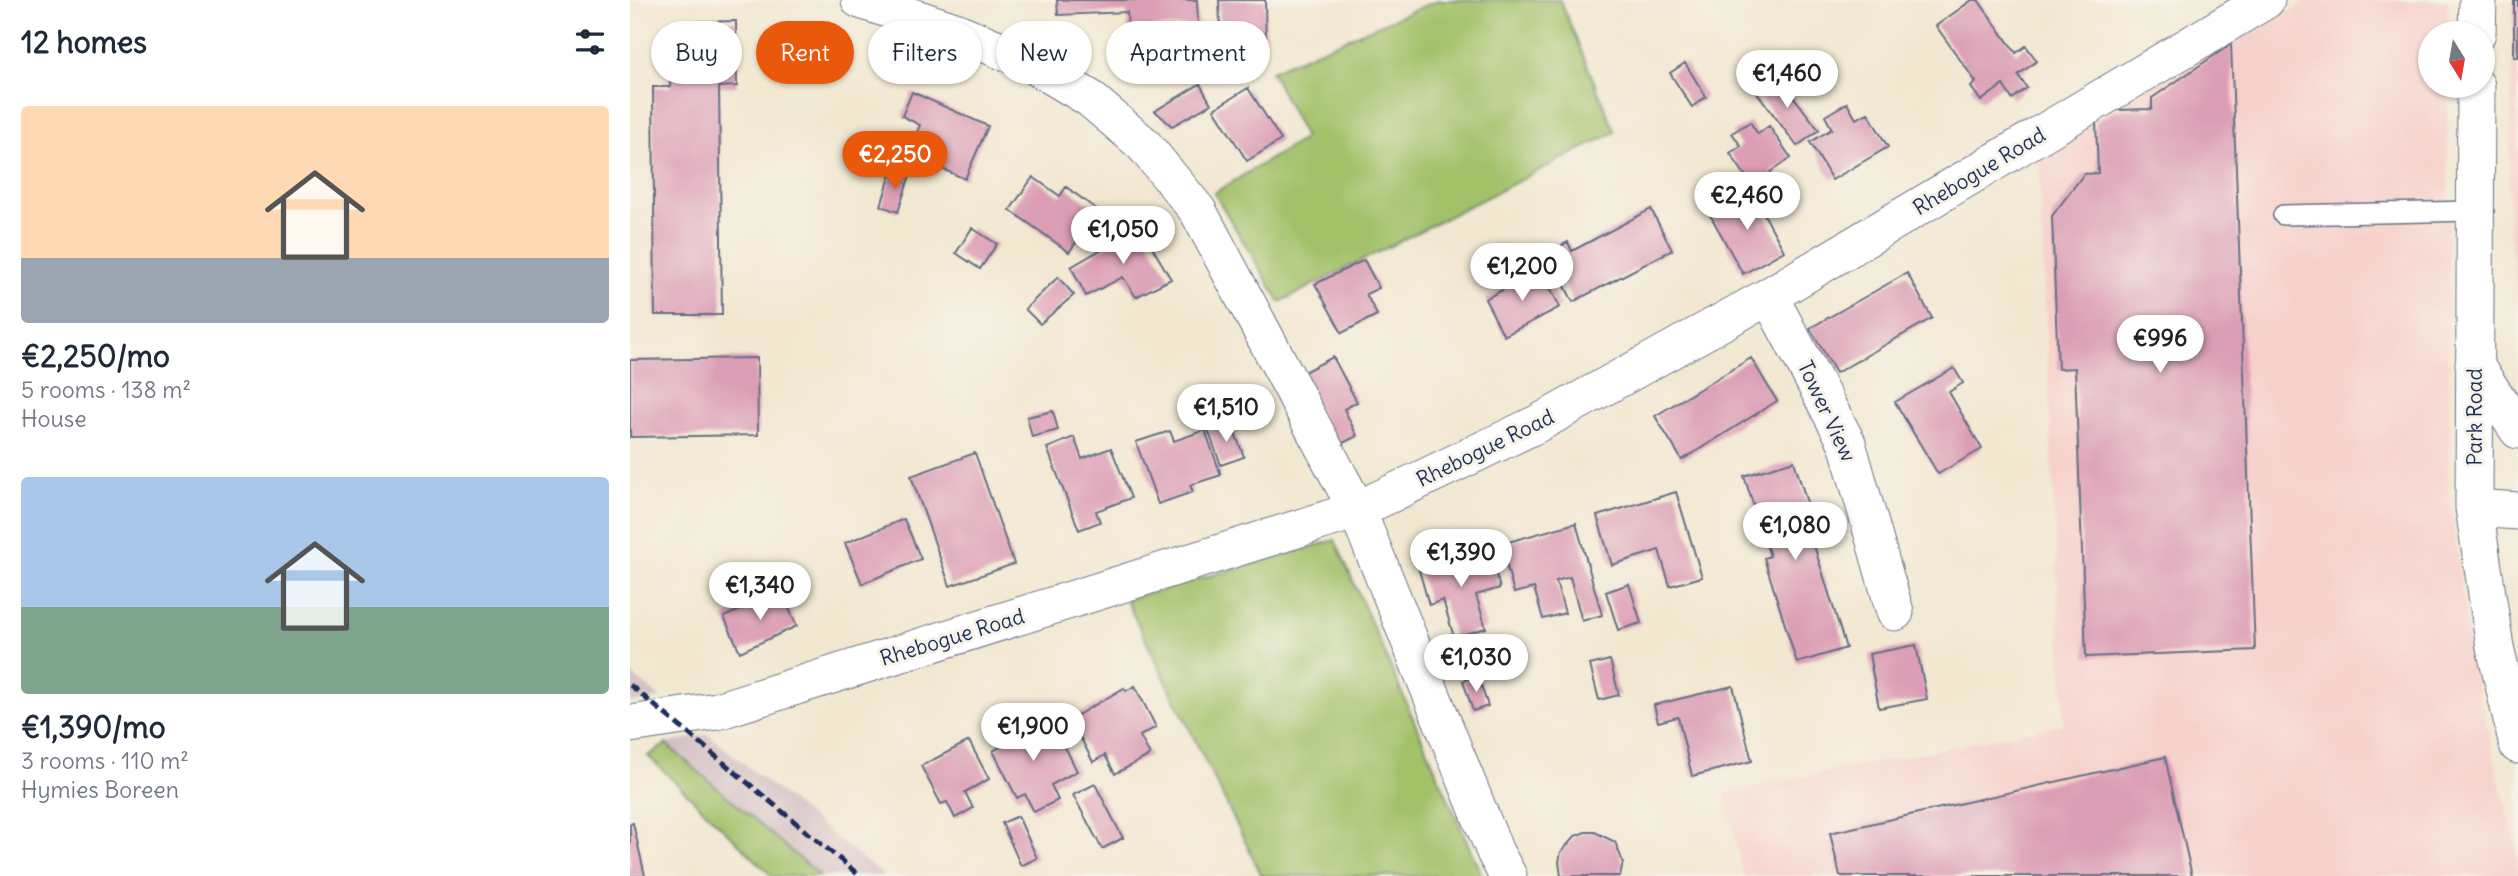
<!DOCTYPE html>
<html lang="en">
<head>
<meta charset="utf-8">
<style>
  :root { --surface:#fff; --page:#f2f2f3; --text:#1f2937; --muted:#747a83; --accent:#ea580c }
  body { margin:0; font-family:Delius,sans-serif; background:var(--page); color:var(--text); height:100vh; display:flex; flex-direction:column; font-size:26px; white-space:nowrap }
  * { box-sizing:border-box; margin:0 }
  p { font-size:23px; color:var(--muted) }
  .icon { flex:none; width:38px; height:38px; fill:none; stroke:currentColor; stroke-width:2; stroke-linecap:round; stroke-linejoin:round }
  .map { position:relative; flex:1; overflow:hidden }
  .side { display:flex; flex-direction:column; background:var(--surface); width:630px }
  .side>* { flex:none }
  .hud { position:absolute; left:21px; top:21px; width:665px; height:63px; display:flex; gap:14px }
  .needle { width:46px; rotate:169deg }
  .fabs { position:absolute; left:1788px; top:21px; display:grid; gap:14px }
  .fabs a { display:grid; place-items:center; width:77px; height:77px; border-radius:50%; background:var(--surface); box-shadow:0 2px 5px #0004; font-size:35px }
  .price { position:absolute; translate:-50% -60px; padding:0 16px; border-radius:24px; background:#fff; color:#222; font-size:23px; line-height:46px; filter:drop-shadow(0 2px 4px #0008) }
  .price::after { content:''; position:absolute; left:50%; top:42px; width:21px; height:16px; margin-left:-10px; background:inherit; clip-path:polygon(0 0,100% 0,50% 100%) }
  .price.on { background:var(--accent); color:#fff }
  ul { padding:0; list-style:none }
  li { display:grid; align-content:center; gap:14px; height:371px; padding:0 21px }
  li span { display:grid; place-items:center; height:217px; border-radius:7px; color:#555 }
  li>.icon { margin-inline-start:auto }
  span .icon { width:126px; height:126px; fill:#fffc; stroke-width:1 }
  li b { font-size:30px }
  h2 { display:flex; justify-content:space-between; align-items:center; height:84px; padding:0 21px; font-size:30px }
  .chip { padding:0 24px; border-radius:32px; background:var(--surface); box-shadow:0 2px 5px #0004; font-size:24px; line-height:63px }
  .chip.on { background:var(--accent); color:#fff }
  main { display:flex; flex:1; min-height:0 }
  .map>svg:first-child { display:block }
  .built { fill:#f7d0cb }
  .industrial { fill:#d2bec2 }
  .green { fill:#a2c169; stroke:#5e7864; stroke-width:2 }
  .building { fill:#dc9eb5 }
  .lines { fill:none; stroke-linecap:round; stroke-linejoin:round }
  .lane-casing { stroke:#667086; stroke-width:22 }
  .street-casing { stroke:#667086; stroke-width:39 }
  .lane { stroke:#fff; stroke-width:19 }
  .street { stroke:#fff; stroke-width:37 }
  .rail { stroke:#1b2f5e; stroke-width:5; stroke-dasharray:10 5; stroke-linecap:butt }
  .tree { fill:#8e9793 }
  .labels { text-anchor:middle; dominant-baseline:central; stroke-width:6; stroke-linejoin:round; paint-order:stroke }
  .street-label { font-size:21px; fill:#1b2f5e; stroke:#f7f3e8 }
</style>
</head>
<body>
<main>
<section class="side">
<h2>12 homes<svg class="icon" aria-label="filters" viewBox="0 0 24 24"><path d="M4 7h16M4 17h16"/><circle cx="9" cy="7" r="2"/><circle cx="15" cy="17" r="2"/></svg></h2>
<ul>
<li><span style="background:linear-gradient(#ffd9b3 70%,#9aa5b1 0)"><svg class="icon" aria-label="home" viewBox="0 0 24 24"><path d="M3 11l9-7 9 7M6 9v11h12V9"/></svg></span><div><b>€2,250/mo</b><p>5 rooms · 138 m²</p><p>House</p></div></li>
<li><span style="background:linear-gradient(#a9c7e8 60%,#7fa58c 0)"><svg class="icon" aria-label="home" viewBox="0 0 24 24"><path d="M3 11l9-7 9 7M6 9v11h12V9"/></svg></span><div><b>€1,390/mo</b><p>3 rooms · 110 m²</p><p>Hymies Boreen</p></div></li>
</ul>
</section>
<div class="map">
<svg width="1888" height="876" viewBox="0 0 1888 876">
  <rect width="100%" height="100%" fill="#f7f3e8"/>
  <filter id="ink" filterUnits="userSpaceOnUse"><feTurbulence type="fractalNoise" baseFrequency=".0143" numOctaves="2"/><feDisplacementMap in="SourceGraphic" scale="14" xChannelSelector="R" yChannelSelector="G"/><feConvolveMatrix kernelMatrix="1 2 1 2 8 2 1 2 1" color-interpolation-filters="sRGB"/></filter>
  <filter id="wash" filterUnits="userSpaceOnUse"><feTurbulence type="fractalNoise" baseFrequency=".00686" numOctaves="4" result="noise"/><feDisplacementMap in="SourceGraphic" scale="28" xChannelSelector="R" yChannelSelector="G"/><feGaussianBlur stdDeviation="1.57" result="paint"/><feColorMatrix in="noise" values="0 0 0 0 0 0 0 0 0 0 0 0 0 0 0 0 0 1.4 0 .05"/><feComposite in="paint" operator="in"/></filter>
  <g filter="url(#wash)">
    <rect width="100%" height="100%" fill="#f2e8d1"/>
    <path class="built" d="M1680,0H1818V33H1801V86H1818L1819,490L1841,662L1888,855V876H1113L1095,793L1434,724L1408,152L1625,26Z
      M1884,0H1888V294L1878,225Z"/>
    <path class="industrial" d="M0,673L31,698L0,703Z
      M77,734L254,876H190L36,744Z"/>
    <path class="green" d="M808,0H930L985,132L650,302L584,193L675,138L641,71Z
      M705,540L852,876H632L496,600Z
      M36,744L190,876H142L18,756Z"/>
    <g id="blocks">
      <path class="building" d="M427,0H567L568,25L498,29L497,12L428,15Z
        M589,0H635L636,47L591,49Z
        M1342,0H1348L1386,53L1396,46L1407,61L1388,75L1397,88L1382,99L1373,85L1351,101L1341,87L1346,82L1306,26Z
        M1884,0H1888V57H1884Z
        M106,21L107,86L89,87L92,315H25L23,87H40V22Z
        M1601,44L1625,650L1456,657L1445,368L1428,369L1422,216L1454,174L1468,173L1466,122L1486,110L1522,109V98Z
        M1055,63L1076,97L1062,107L1040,73Z
        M1146,74L1189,130L1167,146L1125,90Z
        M570,84L581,104L542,126L525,111Z
        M618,88L651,140L617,161L584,109Z
        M282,92L358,126L335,179L278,154L290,125L272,116Z
        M1217,103L1226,119L1238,113L1258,147L1202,180L1180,142L1202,129L1195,116Z
        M1120,122L1128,134L1139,126L1161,158L1140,172L1148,184L1129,196L1100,153L1111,146L1102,133Z
        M262,170L280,175L268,212L251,206Z
        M403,177L430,196L436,187L469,211L439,252L380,210Z
        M1121,190L1154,251L1113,274L1079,213Z
        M1021,209L1042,250L943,302L918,253L938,242L942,251Z
        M510,227L541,279L506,297L493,277L456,296L441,267Z
        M342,228L367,244L350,269L326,253Z
        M734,260L749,288L736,294L747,315L712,333L685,284Z
        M911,270L930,307L874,336L855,299Z
        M1277,273L1302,318L1206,373L1180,328Z
        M428,277L444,295L410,324L395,309Z
        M703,357L727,402L714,409L727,436L707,446L670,374Z
        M127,358L128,435L0,437V360Z
        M1121,358L1147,401L1052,460L1025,416Z
        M1324,368L1333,383L1319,392L1352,449L1308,474L1265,402Z
        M423,411L428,430L402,437L397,417Z
        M601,422L614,457L591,465L578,430Z
        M575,430L591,475L560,485L563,492L528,504L506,442L540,431L544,441Z
        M444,437L452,459L481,448L501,498L466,511L470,522L449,530L417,448Z
        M345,453L384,564L320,586L281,476Z
        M1164,461L1189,541L1183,542L1216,648L1167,663L1134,558L1140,556L1114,476Z
        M1046,492L1072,577L1040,586L1029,550L982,565L967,516Z
        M274,519L291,559L232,584L215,543Z
        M946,523L972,615L952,621L940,577L926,581L935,613L913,619L904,588L884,593L871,544Z
        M859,550L870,588L846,595L856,628L824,637L813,600L799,605L789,570Z
        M999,584L1011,623L988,630L976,592Z
        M151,592L167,626L110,652L94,617Z
        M1286,645L1297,699L1249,708L1239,654Z
        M980,660L989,695L969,700L960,665Z
        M848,676L858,706L843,711L833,681Z
        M505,686L526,727L510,736L520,755L485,774L475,755L463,762L441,719L494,688L496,691Z
        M1103,686L1122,761L1062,776L1048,717L1028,722L1024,705Z
        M388,719L399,740L425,727L447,771L421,785L428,800L404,812L395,794L387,798L363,751L372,746L364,731Z
        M339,741L359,779L335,792L343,808L325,818L317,802L311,804L291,766Z
        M1535,757L1562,876H1210L1200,833Z
        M465,784L493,838L472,849L443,795Z
        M388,816L407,858L391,866L372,823Z
        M3,823L15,876H0V824Z
        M955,832H965L985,842L993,862L990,876H931L929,862L931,852L945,836Z"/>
    </g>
  </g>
  <g filter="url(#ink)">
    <use href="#blocks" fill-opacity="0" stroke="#667086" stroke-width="2"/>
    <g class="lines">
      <defs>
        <path id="lane" d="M1653,215L1844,211"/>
        <path id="street" d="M230,0L325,31L399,62L459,98L513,144L568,211L727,510L865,852L878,876
          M1847,33L1848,0
          M1846,86L1844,508L1865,647L1888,745
          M1139,296L1217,443L1265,612
          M1844,364L1888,430
          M1844,508L1888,511
          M0,724L87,711L727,510L907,424L1139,296L1636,0"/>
      </defs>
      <use href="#lane" class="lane-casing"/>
      <use href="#street" class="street-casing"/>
      <use href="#lane" class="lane"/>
      <use href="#street" class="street"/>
      <path class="rail" d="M0,685L230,876"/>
    </g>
    <circle class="tree" cx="514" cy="57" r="10"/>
  </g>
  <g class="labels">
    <g class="street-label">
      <text transform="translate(1349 171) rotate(-31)">Rhebogue Road</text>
      <text transform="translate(1197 411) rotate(65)">Tower View</text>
      <text transform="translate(1844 417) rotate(-90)">Park Road</text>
      <text transform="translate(855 448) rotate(-26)">Rhebogue Road</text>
      <text transform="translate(322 637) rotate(-17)">Rhebogue Road</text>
    </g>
  </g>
</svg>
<div class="fabs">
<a><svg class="needle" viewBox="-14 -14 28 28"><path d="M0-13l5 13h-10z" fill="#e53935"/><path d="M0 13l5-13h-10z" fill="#747a83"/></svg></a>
</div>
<b class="price" style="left:1157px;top:110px">€1,460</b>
<b class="price on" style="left:265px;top:191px">€2,250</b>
<b class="price" style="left:1117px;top:232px">€2,460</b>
<b class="price" style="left:493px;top:266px">€1,050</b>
<b class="price" style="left:892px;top:303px">€1,200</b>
<b class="price" style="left:1530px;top:375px">€996</b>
<b class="price" style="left:596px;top:444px">€1,510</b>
<b class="price" style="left:1165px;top:562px">€1,080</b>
<b class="price" style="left:831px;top:589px">€1,390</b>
<b class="price" style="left:130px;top:622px">€1,340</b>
<b class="price" style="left:846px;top:694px">€1,030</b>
<b class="price" style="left:403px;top:763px">€1,900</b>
<div class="hud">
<a class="chip">Buy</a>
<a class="chip on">Rent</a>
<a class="chip">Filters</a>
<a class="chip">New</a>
<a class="chip">Apartment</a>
</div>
</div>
</main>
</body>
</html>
